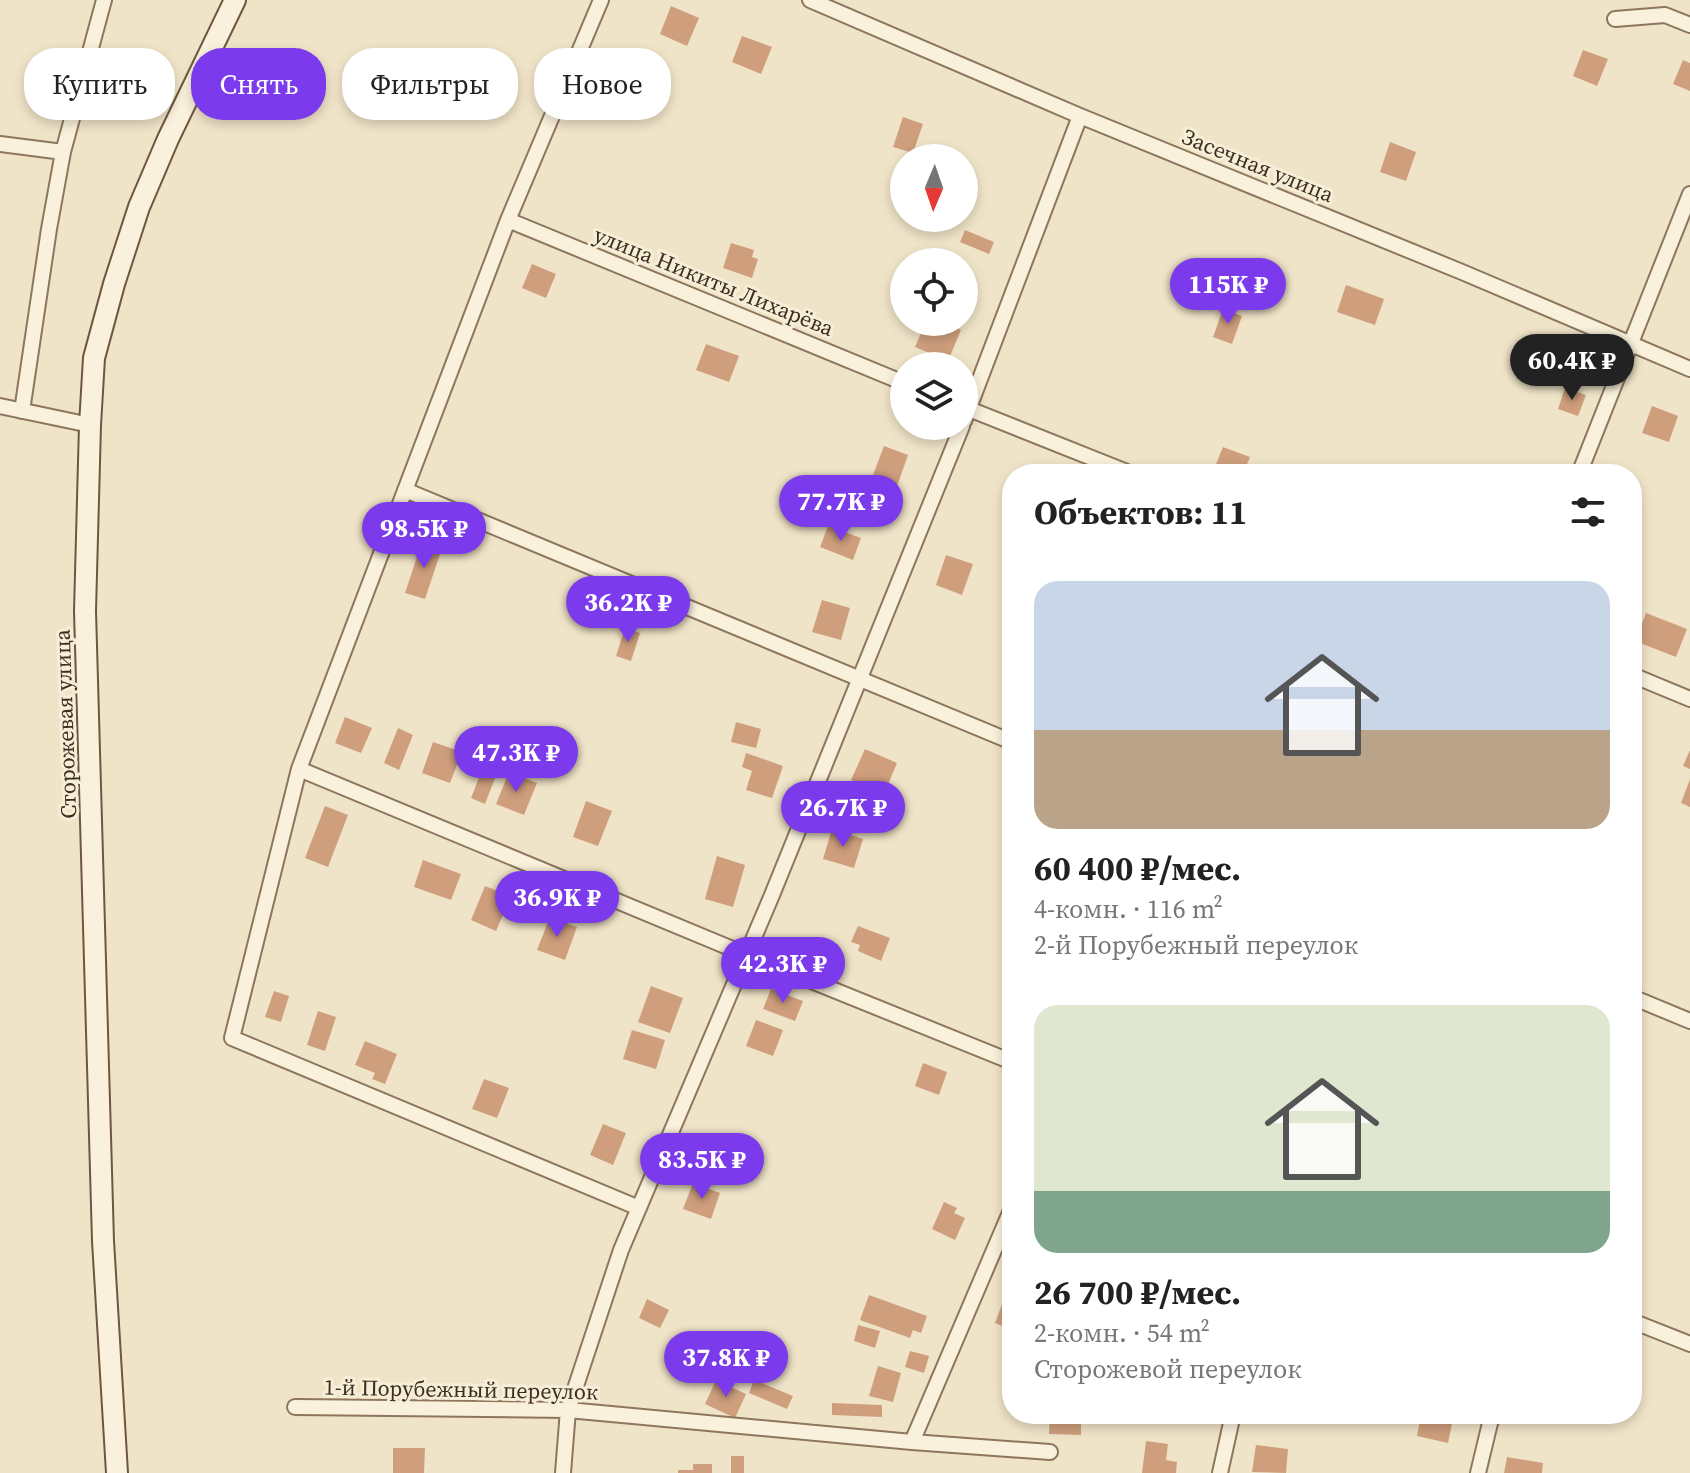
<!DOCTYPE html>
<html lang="ru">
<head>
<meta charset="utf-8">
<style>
  :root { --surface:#fff; --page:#f6f6f6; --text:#222; --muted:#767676; --accent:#7c3aed }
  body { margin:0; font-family:"Source Serif 4",serif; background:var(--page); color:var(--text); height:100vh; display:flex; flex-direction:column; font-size:30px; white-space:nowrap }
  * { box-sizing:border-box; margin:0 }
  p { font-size:26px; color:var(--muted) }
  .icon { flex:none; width:44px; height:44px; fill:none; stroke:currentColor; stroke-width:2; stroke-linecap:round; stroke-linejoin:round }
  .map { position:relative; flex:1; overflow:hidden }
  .drawer { position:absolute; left:1002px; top:464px; width:640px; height:960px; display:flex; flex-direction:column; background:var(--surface); border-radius:32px; box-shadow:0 4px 12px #0003 }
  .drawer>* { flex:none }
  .hud { position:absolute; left:24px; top:48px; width:760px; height:72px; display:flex; gap:16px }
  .needle { width:52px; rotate:182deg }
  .controls { position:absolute; left:890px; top:144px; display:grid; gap:16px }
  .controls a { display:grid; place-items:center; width:88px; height:88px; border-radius:50%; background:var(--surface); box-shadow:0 4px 12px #0003; font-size:40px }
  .price { position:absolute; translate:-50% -68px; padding:0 18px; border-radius:28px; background:var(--accent); color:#fff; font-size:26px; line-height:52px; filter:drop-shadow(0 2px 4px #0008) }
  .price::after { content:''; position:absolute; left:50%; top:48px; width:24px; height:18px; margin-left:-12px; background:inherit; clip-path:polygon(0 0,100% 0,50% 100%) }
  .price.current { background:#222; color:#fff }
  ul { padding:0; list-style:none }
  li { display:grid; align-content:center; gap:16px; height:424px; padding:0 32px }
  li span { display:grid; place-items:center; height:248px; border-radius:24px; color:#555 }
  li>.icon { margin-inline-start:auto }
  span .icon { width:144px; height:144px; fill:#fffc; stroke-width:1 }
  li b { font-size:34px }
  h2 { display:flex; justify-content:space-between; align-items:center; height:96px; padding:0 32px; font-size:34px }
  .tag { padding:0 28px; border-radius:32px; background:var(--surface); box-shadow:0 4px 12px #0003; font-size:28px; line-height:72px }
  .tag.current { background:var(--accent); color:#fff }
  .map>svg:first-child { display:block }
  .building { fill:#cf9f7d }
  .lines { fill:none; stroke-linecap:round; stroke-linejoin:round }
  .street-casing { stroke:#8d765c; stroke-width:18 }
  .secondary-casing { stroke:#6f573f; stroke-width:24 }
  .street { stroke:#faf1dc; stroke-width:14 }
  .secondary { stroke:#faf1dc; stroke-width:20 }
  .labels { text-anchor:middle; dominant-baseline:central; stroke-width:6; stroke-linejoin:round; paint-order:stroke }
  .street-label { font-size:22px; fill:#3d2e20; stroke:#f7eed8 }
</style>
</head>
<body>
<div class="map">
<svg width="1690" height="1473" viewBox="0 0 1690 1473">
  <rect width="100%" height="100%" fill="#f0e4c8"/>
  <path class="building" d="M671,6L699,18L687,46L660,34Z
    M742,36L772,47L761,74L732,62Z
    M1583,50L1608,59L1597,86L1573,76Z
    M1683,60L1690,63V91L1673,84Z
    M903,117L923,124L913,153L893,147Z
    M1390,142L1416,152L1406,181L1380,172Z
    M965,230L994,242L989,254L960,242Z
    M731,243L754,250L752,257L758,259L752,278L723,268Z
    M532,264L556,274L546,298L522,288Z
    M1346,285L1384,299L1375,325L1337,312Z
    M1223,309L1242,316L1232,344L1213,337Z
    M926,322H942L961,330L948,361L915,347Z
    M706,344L739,356L729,382L696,370Z
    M1565,388L1586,395L1578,416L1558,409Z
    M1652,406L1678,416L1669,442L1642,433Z
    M884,446L908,455L896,489L871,480Z
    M1223,447L1250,457L1243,474H1227L1214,469Z
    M828,526L861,538L853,560L820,547Z
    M422,542L442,548L425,599L405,593Z
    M946,555L973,564L962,595L936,585Z
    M822,600L850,608L841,640L812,632Z
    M1646,613L1687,629L1676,657L1635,641Z
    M625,628L640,633L631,661L616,656Z
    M345,717L372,728L361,753L335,743Z
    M736,722L761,729L756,748L731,742Z
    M398,728L413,735L399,770L384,763Z
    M433,742L462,752L450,783L422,773Z
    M865,749L897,763L884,794L851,780Z
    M1690,750V769L1683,766Z
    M746,753L783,766L772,798L746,790L752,771L742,767Z
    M486,760L500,765L485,804L471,798Z
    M509,772L537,783L524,815L496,804Z
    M1690,779V807L1681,803Z
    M586,801L612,811L598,846L573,837Z
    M325,806L348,815L328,867L305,858Z
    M832,829L863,839L854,868L823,859Z
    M717,856L745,865L733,907L705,899Z
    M423,860L461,874L451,900L414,887Z
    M485,886L511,896L496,931L471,920Z
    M550,917L577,927L565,960L537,950Z
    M858,926L890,938L881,961L858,951L860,945L851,942Z
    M651,986L683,998L670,1033L638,1022Z
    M771,989L803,1001L795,1021L763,1009Z
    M274,991L289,996L281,1022L265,1017Z
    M318,1011L336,1017L325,1051L307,1045Z
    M756,1020L783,1030L773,1056L746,1046Z
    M632,1030L665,1040L656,1069L623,1059Z
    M365,1041L397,1054L385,1084L372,1079L375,1073L355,1065Z
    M923,1063L947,1072L939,1095L915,1086Z
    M484,1079L509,1088L497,1118L472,1109Z
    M603,1124L626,1133L613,1165L590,1155Z
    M697,1158L717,1166L712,1180L692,1172Z
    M693,1183L720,1193L711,1219L683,1209Z
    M944,1202L957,1208L954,1213L965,1218L955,1240L932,1229Z
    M869,1295L927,1316L921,1333L913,1330L910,1338L860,1320Z
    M647,1299L669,1310L660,1328L639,1318Z
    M1003,1302L1012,1305V1330L995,1323Z
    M858,1325L880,1331L875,1348L854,1341Z
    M910,1351L929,1356L924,1373L905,1367Z
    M878,1366L901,1373L893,1402L869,1396Z
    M716,1380L746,1394L735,1418L705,1404Z
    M754,1380L793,1396L787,1409L749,1393Z
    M832,1403L882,1405V1417L832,1415Z
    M1050,1414H1081V1435L1049,1434Z
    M1421,1414H1454L1448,1443L1417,1436Z
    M1146,1441L1168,1444L1166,1460L1177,1462L1176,1473H1142Z
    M1256,1445L1288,1449L1286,1473L1252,1472Z
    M393,1448H425L424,1473H393Z
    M731,1456H744V1473H731Z
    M1507,1457L1543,1463L1542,1473H1504Z
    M693,1464H712V1473H678V1470H693Z"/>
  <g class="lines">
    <defs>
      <path id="street" d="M601,0L508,220L299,769L232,1038L639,1208
        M810,0L1080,116L1462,272L1690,369
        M1615,19L1665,15L1690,25
        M0,144L63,152
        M508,220L904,383
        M0,406L90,425
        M964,407L1132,474
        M22,411L49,229L63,152L104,0
        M964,421L1080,116
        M1579,474L1690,194
        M405,490L1012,742
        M1632,675L1690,699
        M299,769L747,955L1012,1062
        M1632,997L1690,1021
        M1632,1321L1690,1344
        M295,1407L568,1410L912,1442L1050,1452
        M912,1442L1012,1208
        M563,1473L568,1410L621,1250L772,895L962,426
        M1220,1473L1233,1414
        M1478,1473L1490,1423L1494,1414"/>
      <path id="secondary" d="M117,1473L103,1241L85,611L90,425L94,358L114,284L139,207L168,139L235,0"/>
    </defs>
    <use href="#street" class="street-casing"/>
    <use href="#secondary" class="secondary-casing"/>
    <use href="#street" class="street"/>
    <use href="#secondary" class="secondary"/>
  </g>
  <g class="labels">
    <g class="street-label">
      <text transform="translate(1258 165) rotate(22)">Засечная улица</text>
      <text transform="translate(714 281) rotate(22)">улица Никиты Лихарёва</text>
      <text transform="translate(65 724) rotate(-92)">Сторожевая улица</text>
      <text transform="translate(461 1389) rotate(1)">1-й Порубежный переулок</text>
    </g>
  </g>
</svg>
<div class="controls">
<a><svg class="needle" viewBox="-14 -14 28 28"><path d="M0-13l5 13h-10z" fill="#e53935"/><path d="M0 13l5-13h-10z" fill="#767676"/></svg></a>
<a><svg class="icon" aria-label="locate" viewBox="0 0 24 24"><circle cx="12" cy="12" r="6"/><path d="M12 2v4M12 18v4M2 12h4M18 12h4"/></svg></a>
<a><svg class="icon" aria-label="layers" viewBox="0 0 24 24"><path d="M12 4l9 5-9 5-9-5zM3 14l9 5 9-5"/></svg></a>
</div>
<b class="price" style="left:1228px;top:326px">115K ₽</b>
<b class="price current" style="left:1572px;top:402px">60.4K ₽</b>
<b class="price" style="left:841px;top:543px">77.7K ₽</b>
<b class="price" style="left:424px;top:570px">98.5K ₽</b>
<b class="price" style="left:628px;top:644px">36.2K ₽</b>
<b class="price" style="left:516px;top:794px">47.3K ₽</b>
<b class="price" style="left:843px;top:849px">26.7K ₽</b>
<b class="price" style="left:557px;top:939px">36.9K ₽</b>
<b class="price" style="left:783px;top:1005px">42.3K ₽</b>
<b class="price" style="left:702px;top:1201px">83.5K ₽</b>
<b class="price" style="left:726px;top:1399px">37.8K ₽</b>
<div class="hud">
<a class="tag">Купить</a>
<a class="tag current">Снять</a>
<a class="tag">Фильтры</a>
<a class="tag">Новое</a>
</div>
<section class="drawer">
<h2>Объектов: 11<svg class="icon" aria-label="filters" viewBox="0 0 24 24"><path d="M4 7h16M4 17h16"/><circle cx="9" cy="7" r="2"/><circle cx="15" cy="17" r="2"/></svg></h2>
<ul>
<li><span style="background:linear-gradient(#c9d6e8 60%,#b9a48a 0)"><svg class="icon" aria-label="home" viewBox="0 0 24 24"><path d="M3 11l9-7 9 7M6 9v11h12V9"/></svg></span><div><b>60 400 ₽/мес.</b><p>4-комн. · 116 m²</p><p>2-й Порубежный переулок</p></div></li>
<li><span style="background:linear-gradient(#dfe7d0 75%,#7fa58c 0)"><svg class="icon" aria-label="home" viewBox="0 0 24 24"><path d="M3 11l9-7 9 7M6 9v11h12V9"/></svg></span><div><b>26 700 ₽/мес.</b><p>2-комн. · 54 m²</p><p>Сторожевой переулок</p></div></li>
</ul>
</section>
</div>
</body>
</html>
